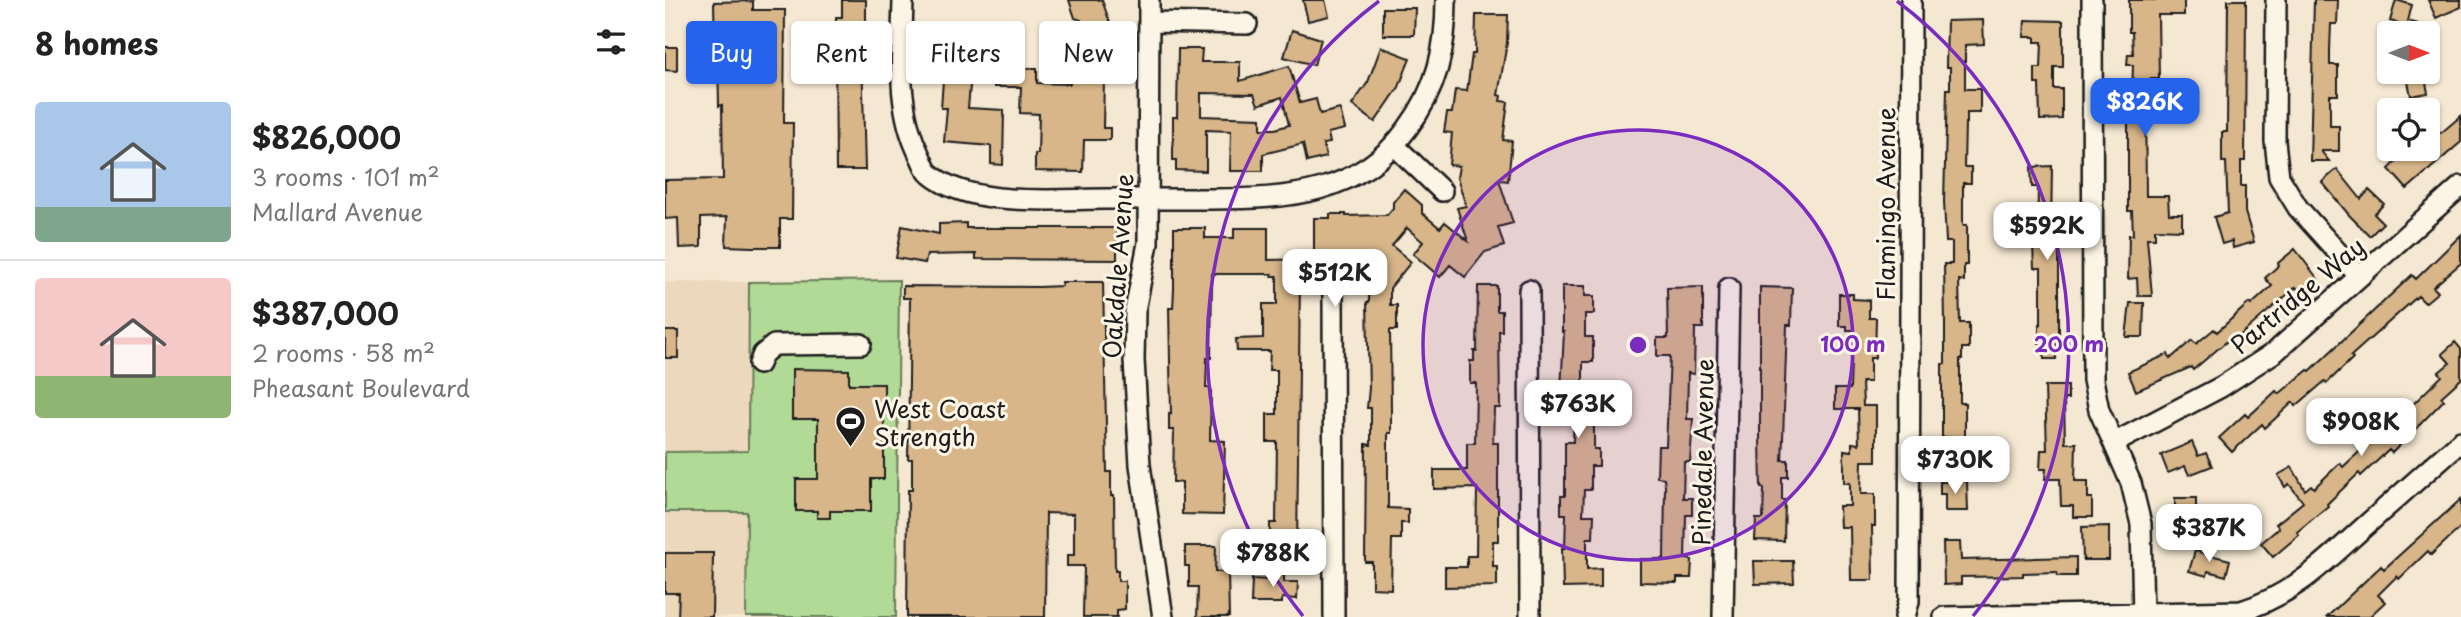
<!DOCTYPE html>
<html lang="en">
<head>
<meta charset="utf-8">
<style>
  :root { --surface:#fff; --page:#f2f2f2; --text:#222; --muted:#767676; --line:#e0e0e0; --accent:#2563eb }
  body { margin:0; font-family:"Playpen Sans",sans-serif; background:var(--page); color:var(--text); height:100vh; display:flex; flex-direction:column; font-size:26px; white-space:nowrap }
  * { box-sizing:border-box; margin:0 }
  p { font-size:23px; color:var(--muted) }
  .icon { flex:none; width:38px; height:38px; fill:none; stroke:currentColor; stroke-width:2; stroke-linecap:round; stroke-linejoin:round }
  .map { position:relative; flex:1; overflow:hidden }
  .panel { display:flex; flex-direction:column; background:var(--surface); width:665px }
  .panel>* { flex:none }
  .guide { position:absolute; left:21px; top:21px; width:665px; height:63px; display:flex; gap:14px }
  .needle { width:46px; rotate:90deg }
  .controls { position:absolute; left:1712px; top:21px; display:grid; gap:14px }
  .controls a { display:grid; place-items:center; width:63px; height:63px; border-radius:7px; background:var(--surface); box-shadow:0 2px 5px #0004; font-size:35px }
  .price { position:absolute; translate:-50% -60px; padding:0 16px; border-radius:14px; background:#fff; color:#222; font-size:23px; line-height:46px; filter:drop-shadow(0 2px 4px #0008) }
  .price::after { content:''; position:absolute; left:50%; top:42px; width:21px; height:16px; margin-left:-10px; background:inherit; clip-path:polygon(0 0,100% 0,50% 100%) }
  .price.active { background:var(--accent); color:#fff }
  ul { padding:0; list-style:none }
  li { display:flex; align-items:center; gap:21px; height:175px; padding:0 35px }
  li+li { border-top:2px solid var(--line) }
  li span { display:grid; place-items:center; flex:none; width:196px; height:140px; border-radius:7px; color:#555 }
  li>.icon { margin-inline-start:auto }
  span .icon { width:84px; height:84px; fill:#fffc; stroke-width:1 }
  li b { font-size:30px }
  h2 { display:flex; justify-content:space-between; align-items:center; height:84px; padding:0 35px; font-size:30px }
  .tag { padding:0 24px; border-radius:7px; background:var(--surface); box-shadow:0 2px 5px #0004; font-size:24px; line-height:63px }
  .tag.active { background:var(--accent); color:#fff }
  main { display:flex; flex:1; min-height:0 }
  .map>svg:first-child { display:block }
  .built { fill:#ecd9bd }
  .green { fill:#b1da96; stroke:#667b59; stroke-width:2 }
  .building { fill:#d8b68a; stroke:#1c1c1c; stroke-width:2; fill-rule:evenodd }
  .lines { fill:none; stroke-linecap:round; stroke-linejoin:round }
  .minor-casing { stroke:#1c1c1c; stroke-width:24 }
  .minor { stroke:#fcf5e5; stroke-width:19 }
  .ring { fill:none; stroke:#7b2cbf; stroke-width:3.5 }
  .labels { text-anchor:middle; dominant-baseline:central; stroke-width:6; stroke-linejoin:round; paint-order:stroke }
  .street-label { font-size:24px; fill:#1c1c1c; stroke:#fcf5e5 }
  .poi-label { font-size:24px; fill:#1c1c1c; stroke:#fcf5e5; text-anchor:start }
  .centre { fill:#7b2cbf; stroke:#fcf5e5; stroke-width:3.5 }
  .ring-label { font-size:21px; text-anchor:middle; font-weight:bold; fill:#7b2cbf; stroke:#fcf5e5; stroke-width:6; stroke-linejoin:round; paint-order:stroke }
</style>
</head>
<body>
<main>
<section class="panel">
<h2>8 homes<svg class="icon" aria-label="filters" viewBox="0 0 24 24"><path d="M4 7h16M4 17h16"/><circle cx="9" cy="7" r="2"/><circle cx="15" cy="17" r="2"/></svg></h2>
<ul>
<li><span style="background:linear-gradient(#a9c7e8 75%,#7fa58c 0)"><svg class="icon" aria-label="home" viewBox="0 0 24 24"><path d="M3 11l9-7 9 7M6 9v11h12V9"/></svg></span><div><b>$826,000</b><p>3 rooms · 101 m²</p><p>Mallard Avenue</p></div></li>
<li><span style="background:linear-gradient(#f6c9c9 70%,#8fb573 0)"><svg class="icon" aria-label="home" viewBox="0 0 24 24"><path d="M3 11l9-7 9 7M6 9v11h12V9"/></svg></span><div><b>$387,000</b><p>2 rooms · 58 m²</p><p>Pheasant Boulevard</p></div></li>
</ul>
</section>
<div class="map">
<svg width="1796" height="617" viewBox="0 0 1796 617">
  <rect width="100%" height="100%" fill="#f5e8d3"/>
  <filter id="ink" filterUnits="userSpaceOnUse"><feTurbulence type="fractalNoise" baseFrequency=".0143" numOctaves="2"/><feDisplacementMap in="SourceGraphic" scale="14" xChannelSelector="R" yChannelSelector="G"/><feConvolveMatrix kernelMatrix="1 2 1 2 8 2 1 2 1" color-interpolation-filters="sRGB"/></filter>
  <g filter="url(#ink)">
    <path class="built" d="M0,282H84L83,452H0Z
      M82,511L81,617H0V512Z"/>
    <path class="green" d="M234,280L231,617H81L82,512H0V452L83,451L84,282Z"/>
    <path class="building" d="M177,0H201V51H197L200,170H171L170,51H163V39H171V17H177Z
      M404,0H437L445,23L439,39L421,33L416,20L410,18Z
      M638,0H660L664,16L643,21Z
      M1464,0H1519V15H1493L1494,79H1485V89H1480L1481,196H1503L1504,214H1517V230L1490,229V238H1482L1487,296H1473L1472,278L1463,279L1464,235H1468L1467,211H1463V94H1467L1468,65H1462L1463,54H1468L1467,32H1464Z
      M1563,0H1581L1580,161H1576V186H1580V212L1589,242L1568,248L1567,241L1557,244L1549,217L1563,213L1561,162H1557V132H1562Z
      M1649,0H1673L1672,24H1666L1665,50V65H1673V95H1665V126H1674V151H1656L1664,161H1645Z
      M1731,0L1747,5L1743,21L1753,24L1750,33H1729L1732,23L1725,21Z
      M1763,0H1796V7L1771,18Z
      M88,1V10H120L119,123H128L127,219H115V247H87L61,246L62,217L36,218V247L14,248L13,218L0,219V180L58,179L57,105L54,106L53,55H50L49,2Z
      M718,8H750L749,35H718Z
      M811,15H843L842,43L833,95L836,96L835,101L843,102L838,140L847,141L843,181L834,180L848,223L833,227L839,246L820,252L800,277L785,265L775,277L748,254L758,242L742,228L727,246L746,262L725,288V305H732V330H725L726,411V433H723V508L743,509V523H736V539H727L726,589L707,588V562H700L701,444L706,445V408H702L704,388L702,302H704V276H635L632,552H611V538H605V523H611L612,442H602V414H612V370H604L605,351H572L571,339L598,338V304H612V276H607V274H547L546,358H542L541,388H546L545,440L560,441L558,515L517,514V482H508L509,430H504V413L506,414L504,308H508L509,289V228H540V238H569V228H603V260L649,259V218H665V214H681V216L722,215L728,208V202L739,189L757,205V213L775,228L780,222L803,241L792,208L801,206L792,178L794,166L784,165L787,133L779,132L782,113H787L790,90L802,91L807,54H810Z
      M1318,20L1319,44L1300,45V89H1315V113H1302V123H1300L1299,167H1306V183H1298V225H1302V265H1299V281L1294,280L1295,323H1304V348H1297V359H1295V403H1300V438L1277,437V364H1280V323L1279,264H1287V242H1281L1279,201L1282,89H1285V67H1281L1282,21Z
      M1360,20L1398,21V67H1389V89H1397V119L1375,120L1374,84H1370V68H1376L1377,42H1370V37H1359Z
      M627,30L656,39L649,65L619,57Z
      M281,39L309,42L303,108L339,110L338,165L326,164V146L279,142L282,108H276Z
      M0,47H12V71L0,70Z
      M716,47L745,58L734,87L710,122L687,105L703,82Z
      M513,49H537L536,62H575V81L624,66L635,103L651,99L655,114L675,109L680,129L663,133L665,143L658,144L661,157L642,162L638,144L598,154V171H565L566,131L541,130V171L511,170V160H508V117H512ZM536,93L589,94L593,105L617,97L624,125L610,129H596V118L536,116Z
      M330,52H341V68H372V83L405,84V78L439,79L438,128H445V140H419L418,172L370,171V154H373L374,114L355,113L356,87H329Z
      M1741,72H1759L1763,93L1746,96Z
      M1796,116V142L1742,189L1724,169L1737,156L1730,149H1762V140L1773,130L1776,133Z
      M1387,166L1386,232H1394V334H1391V359H1379V343H1374V324H1376V268H1369L1368,244H1372L1373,187H1367L1366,167Z
      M1672,169L1696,199L1704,190L1719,204L1709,214L1718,223L1705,236L1684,215L1657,182Z
      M301,223V228H452V260L311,259V254L262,255L260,263L231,258L237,226L274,234V224Z
      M1796,235V263L1768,287L1773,292L1760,303L1753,296L1686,356L1688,358L1662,383L1660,381L1631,406L1628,402L1600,428L1597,424L1567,452L1554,438L1580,414L1583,417L1611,391L1614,394L1643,370L1645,371L1747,275L1751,279Z
      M1630,249L1653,279L1635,293L1631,287L1571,339L1568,336L1528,370L1526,367L1471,391L1463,372L1503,354L1505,359L1527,340L1531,344L1549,329L1552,332L1584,303L1586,305L1607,286L1600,278L1614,265L1613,263Z
      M397,282H438L442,472H446V496H449L450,571H453V581H460V609L452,610V617H418L419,566H402V555H409V514L381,513L380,617H242L243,490H247V459H243L245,298H238V286L374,287L397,286Z
      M813,286H832V311H837V331H834L835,408H829L828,443H833V541H828V566H832V586L780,587V567H802V556H811L812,488L769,489V470H802V443H810L811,383H805V361H809V351H812Z
      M897,286H920V296H929V314H920V337H928V362H918V398H928L929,402V449H934V466H926V490H919L918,515H929L928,538H922V569L936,568V587L898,588L897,548H900L901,514H896V496H900V442H908L909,411H895L899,332H897Z
      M1038,287V328H1030L1029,374L1023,373L1022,419H1028L1025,462H1019L1018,498H1027V515H1021L1020,559L1027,560L1026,578H1012V583L975,582V559H999L1000,486L999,478L992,477L993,446H1001L1005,356H992V338H1003L1002,288Z
      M1095,287L1127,288L1126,325H1122L1118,438L1117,460H1123V477H1117V500H1120L1119,541L1090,540L1091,519H1098L1099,488H1096L1095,438Z
      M1174,294H1188V299L1204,300V318H1211L1210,358H1205V382H1197L1198,406H1211V461H1197L1196,494H1210V526H1207L1208,580H1186L1185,527H1175L1174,506H1185V483H1179V450L1187,451V443L1194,444L1193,409H1170V389H1185L1187,330H1182V326H1174Z
      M1465,303H1479L1478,337H1461Z
      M0,331H13V358H0Z
      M1790,342L1796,349V379L1776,397L1779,400L1727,453L1724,450L1696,476L1694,473L1662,504L1663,506L1632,532L1634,535L1608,557L1596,543L1614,528L1611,524L1638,502L1624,484L1620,487L1613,475L1627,467L1640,490L1646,485L1649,488L1675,463L1678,467L1708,439L1710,441L1777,376L1774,372L1785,363L1777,354Z
      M127,369L184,370V384H219V479H206V511H165V518H152V511H131V479H153V419H127Z
      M1380,386H1403V399H1399L1400,443H1411L1410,481H1423V498H1427V517H1408V506H1396L1395,479H1380L1381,469H1375L1376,450H1382Z
      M1527,442L1533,456L1541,453L1547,466L1524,475L1520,466L1503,473L1496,455Z
      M1302,481L1303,511H1280V494H1275V482Z
      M1510,498H1531V521L1510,520Z
      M1796,499V527L1766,555L1763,551L1734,579L1732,576L1713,595L1720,602L1704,617H1662L1716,566L1719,569Z
      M1444,526V560H1418L1417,527Z
      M1278,542H1295L1296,560L1411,557V576H1393L1392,572L1358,573V576L1296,577V584L1279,585Z
      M520,546H551L550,572H563L564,617H532L533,587H524V566H520Z
      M1530,551L1565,560L1561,576L1543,571L1542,576L1524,571Z
      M0,553H48L47,617H13L14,593H0Z
      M1089,561H1128L1129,583L1090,584Z
      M605,571H619V582H633L632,599L617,598V603H586L587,579L605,580Z"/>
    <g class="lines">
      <defs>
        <path id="minor" d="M238,0C237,52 230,108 255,156C258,162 260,170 265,174C305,208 390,199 441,199C476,199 511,199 547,199C622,199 694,195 742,129C772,89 781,49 781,0
          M484,0L483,243L470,311L469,360L475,465L498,617
          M1427,0L1428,380L1434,410L1466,483L1476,524L1478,617
          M1611,0L1610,141L1614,177L1633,208L1694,276
          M484,22L582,24
          M730,146L777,191
          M864,290L865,617
          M668,292L669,617
          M94,364L98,354L109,345L196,344
          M1449,443L1556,387L1610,352L1796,186
          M1058,617L1064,288
          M1240,617L1244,601L1246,0
          M1279,617L1576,611C1627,596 1660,562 1699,527C1732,498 1764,469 1796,441"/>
      </defs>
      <use href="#minor" class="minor-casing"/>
      <use href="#minor" class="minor"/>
    </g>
  </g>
  <circle cx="973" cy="345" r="215" fill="#7b2cbf" fill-opacity=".12"/>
  <g class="ring">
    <circle cx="973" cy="345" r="215"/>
    <path d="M638 616A431 431 0 0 1 714 1M1232 1A431 431 0 0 1 1308 616"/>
  </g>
  <defs>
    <symbol id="stadium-pin" viewBox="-11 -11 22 30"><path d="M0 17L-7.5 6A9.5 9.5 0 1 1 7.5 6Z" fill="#1c1c1c" stroke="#fcf5e5"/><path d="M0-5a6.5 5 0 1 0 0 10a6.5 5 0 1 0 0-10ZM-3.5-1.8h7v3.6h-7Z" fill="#fff"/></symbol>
  </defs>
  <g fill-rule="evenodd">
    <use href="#stadium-pin" x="168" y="404" width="35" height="47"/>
  </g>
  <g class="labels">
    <g class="street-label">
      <text transform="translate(1220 204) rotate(-90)">Flamingo Avenue</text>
      <text transform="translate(452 266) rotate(-86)">Oakdale Avenue</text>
      <text transform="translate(1632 295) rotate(-40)">Partridge Way</text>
      <text transform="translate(1037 452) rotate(-89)">Pinedale Avenue</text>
    </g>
    <g class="poi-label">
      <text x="209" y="408">West Coast<tspan x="209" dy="28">Strength</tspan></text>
    </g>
  </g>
  <circle cx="973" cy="345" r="10" class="centre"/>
  <g class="ring-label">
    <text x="1188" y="352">100 m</text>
    <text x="1404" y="352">200 m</text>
  </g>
</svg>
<div class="controls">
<a><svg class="needle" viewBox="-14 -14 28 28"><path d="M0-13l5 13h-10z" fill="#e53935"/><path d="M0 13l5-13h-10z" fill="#767676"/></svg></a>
<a><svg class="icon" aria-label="locate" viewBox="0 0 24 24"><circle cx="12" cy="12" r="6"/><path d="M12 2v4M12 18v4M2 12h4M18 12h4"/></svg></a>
</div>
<b class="price active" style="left:1480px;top:138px">$826K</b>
<b class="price" style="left:1382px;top:262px">$592K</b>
<b class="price" style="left:670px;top:309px">$512K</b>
<b class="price" style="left:913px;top:440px">$763K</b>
<b class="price" style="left:1696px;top:458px">$908K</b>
<b class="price" style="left:1290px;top:496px">$730K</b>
<b class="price" style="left:1544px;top:564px">$387K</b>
<b class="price" style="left:608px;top:589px">$788K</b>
<div class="guide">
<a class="tag active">Buy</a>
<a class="tag">Rent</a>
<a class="tag">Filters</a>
<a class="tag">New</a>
</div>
</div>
</main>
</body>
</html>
